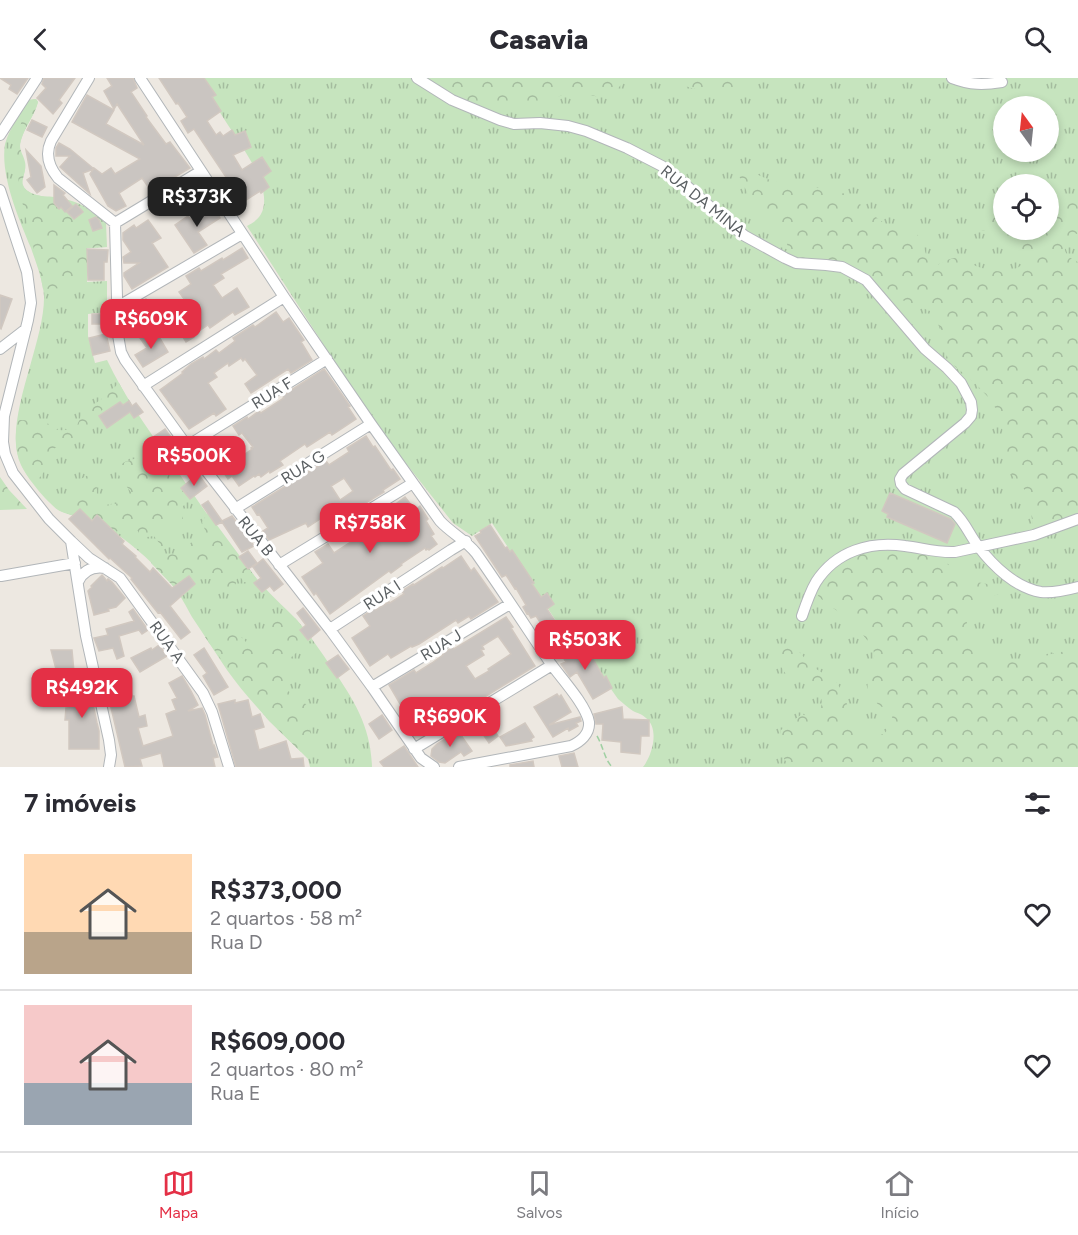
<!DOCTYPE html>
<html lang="pt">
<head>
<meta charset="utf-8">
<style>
  :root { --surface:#fff; --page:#f7f7f7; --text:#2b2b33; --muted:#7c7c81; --line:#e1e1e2; --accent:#e43046 }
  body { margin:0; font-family:Figtree,sans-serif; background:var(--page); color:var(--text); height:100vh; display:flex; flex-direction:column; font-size:22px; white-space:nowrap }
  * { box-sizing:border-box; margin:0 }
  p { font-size:20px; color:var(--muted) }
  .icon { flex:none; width:33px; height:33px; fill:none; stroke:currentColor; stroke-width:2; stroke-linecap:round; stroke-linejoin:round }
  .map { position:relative; height:689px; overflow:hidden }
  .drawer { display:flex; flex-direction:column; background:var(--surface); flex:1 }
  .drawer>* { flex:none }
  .needle { width:39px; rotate:345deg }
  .buttons { position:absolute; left:993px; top:18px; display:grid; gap:12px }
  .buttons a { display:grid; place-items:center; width:66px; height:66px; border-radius:50%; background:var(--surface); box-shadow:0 3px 9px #0003; font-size:30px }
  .price { position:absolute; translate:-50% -51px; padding:0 14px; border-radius:12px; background:var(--accent); color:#fff; font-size:20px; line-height:39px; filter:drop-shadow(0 2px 3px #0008) }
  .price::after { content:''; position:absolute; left:50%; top:36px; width:18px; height:14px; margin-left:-9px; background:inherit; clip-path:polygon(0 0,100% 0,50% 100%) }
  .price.selected { background:#222; color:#fff }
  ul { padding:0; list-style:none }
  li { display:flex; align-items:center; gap:18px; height:150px; padding:0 24px }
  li+li { border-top:2px solid var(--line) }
  li span { display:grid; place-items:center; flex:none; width:168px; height:120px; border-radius:0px; color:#555 }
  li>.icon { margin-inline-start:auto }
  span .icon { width:72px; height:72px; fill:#fffc; stroke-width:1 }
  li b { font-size:26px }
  h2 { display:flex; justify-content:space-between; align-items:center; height:72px; padding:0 24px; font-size:26px }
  header { display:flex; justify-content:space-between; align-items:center; height:78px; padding:0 24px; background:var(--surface); font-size:27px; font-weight:800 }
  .tab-bar { display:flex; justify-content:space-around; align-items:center; height:84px; border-top:2px solid var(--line); background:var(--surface); font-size:16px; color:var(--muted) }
  .tab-bar a { display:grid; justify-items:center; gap:3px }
  .tab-bar .selected { color:var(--accent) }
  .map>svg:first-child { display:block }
  .grass { fill:url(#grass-tufts); fill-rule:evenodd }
  .forest { fill:url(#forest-crowns) }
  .building { fill:#cac5c1; stroke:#d1c8c0; stroke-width:1.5; fill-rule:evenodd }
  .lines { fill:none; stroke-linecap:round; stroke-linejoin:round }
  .minor-casing { stroke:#b2b6b9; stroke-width:12 }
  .path { stroke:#9fd0a2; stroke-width:1.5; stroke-dasharray:6 3; stroke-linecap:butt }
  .minor { stroke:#fff; stroke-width:10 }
  .labels { text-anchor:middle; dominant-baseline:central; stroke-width:6; stroke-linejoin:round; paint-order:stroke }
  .street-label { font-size:16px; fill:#5a5f62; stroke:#fff }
</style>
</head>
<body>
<header><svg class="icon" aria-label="back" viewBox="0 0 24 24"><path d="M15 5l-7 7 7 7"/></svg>Casavia<svg class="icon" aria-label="search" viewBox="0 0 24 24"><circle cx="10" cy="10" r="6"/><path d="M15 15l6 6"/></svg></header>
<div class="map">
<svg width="1078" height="689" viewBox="0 0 1078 689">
  <defs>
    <pattern id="grass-tufts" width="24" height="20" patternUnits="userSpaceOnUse" patternTransform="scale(1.5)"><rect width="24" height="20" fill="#c6e4be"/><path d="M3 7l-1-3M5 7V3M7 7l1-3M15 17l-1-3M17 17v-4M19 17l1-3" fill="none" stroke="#a4bc9e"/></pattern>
    <pattern id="forest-crowns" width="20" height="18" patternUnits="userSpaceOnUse" patternTransform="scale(1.5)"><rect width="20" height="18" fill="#c6e4be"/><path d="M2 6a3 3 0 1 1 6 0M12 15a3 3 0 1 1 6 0" fill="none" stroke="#a4bc9e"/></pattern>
  </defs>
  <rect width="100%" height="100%" fill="#ede8e1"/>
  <path class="grass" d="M199,0H1078V689H643C652,678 660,651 646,640C642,636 637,635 633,633C627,629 623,625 618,621L577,563L554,577L541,557L558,546L492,445L472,458L453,445L393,369L347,303L247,148C252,145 258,142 261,136C275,110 239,65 226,44C217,30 208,15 199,0ZM1004,28H1048V74H1004ZM1004,106H1048V152H1004Z
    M36,21L38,24C34,38 23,51 20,66C18,75 24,80 25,88C26,94 21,101 22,106C23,111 31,116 36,117C42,119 48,118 54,119C64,120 82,125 89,132C94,137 103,161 107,169L87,170V204L107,203V234L88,236V258L95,285L107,282C124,318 147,350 170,382C196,421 223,460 253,496C266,513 282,527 297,542C310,557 321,574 332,590C354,622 371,649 372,689H310L308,681L303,676C276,650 249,623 227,592C215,574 204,557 192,539C186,528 181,518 173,508C162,494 148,481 135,470C118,455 100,446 79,439C72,437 65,436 58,432C46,423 27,400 21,387C1,345 45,266 44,218C43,202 36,185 31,170C19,141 0,98 5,66C10,49 20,36 29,22Z"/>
  <path class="forest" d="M429,0H628C614,13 611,23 590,17C584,15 578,13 572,14C561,16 552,23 541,25C496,37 466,27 429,0Z
    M664,0H756C744,28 684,10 664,0Z
    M36,21L38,24C35,37 25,48 21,62C18,72 23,75 25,84C27,92 21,102 23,107C28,121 58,118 70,123C84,127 95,136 106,145L107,169L87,170V204L85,199L79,197L77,199L74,207L64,210L43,211C31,144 0,87 29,22Z
    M731,78C751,97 775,106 802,109C814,110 827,109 838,113C855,119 869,135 884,145C890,149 898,149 906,151C926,156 922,171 930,186L935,188C942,185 949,179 958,180C964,182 970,186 976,188C993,194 1011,198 1025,184L1023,174L987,153L981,152L976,149L987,141L1003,133L1004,152H1048L1049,123L1053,126L1078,124V155C1062,164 1059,176 1078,184V436L1049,446L1033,449C1031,437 1031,422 1024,411C1019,404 1013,401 1010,392L1001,344L996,331L988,319L975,305L951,285L944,273L945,265L941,251L930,233L902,222L859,189L845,185L804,184L793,179L790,175L783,154L766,135L759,131L748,116L740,100Z
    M1027,91C1035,93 1039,98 1039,106H1015C1015,98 1020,95 1027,91Z
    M119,305L125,316L95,337L92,354L87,358L72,362L55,370L42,397L38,401H30C16,382 13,364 18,342C28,342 36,343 46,345C53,347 48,347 54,350C59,354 71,352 76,348C79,345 80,339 82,335L103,320Z
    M141,380C158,384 154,388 166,395C175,401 184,410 186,422C186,430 184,424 182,431C182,434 183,437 183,441L166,451V456L168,468L167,469H162L154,458L140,460L138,453L124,452L113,454L78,439L60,433L56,430L69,421L76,412L81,401L90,396H95C99,406 94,418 100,426C111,427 126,427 132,416C129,410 123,406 120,399C112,385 131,381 141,380Z
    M0,399L9,412L27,431L0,432Z
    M208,435L256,500C253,504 249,505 244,504L241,500L237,499L235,510L231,513L222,510L220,503C210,498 184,503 173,508L151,485C158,478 167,474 176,477C184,474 186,468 193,463C197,459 201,456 205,452L202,444Z
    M893,470C909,473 929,474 943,483C953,489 959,498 970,502C984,507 999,505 1010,516C988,516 979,521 967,539C967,545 966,552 968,558C974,575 1008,587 1024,584C1034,583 1042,579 1051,576C1060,574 1069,573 1078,569V689H792C779,679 779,668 781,652L802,636L823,646L820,633L822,625L821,619L811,602L801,597L786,596C777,586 775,569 791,565C801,575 809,587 821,594C826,598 831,598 836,604C848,619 848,643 866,654C870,657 874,658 879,657C887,656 887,652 889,645C891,641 895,637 891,632C890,631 884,629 882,629C876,625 870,619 868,612C865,598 878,585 873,571C871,566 866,561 863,557C855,547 847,538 836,532C829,527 824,524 818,518L820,509L826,498L834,489L857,474Z
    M295,540L312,561L288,582L285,586L283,595L285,608L287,612L297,620L303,623L309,630C309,635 308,641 309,646C311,660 315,665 301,674L269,643L242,610L205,559C215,557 230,554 239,558C246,561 248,571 258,570C280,567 265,553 272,545C275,540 289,541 295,540Z"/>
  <path class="building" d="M0,0H28L17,16L9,11L11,7Z
    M44,0H75L59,22L62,25L53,36L37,20L46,10L42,6Z
    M107,0H133L137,10L131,14L147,38L146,39L166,66L170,64L190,90L151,113L142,100L119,115L126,128L116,133L108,128L90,96L94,90L102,96L111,90L115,96L140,81L72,44L87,17L114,32L106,46L144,67L117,26L114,31L104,13L112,8Z
    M159,0H204L216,17L212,19L221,33L207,43L216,57L220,54L223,58L232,52L235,57L245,53L251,69L233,77L242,92L262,79L271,93L263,99L269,109L261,115L260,113L243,124L235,113L233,115L227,107L230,105L194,51L188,55L181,43L187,39L178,25L176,26Z
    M32,42L47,49L42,59L27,52Z
    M59,65L70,71L94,91L83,95L90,116L60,89L70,78H56V70Z
    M26,72L41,88L45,109L37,115L27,102L31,99Z
    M197,105L204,115L186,126L180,117Z
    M54,107L65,115L63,117L72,128L65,134L61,129L59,131L54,125Z
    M76,126L83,134L74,141L67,134Z
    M215,127L220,135L218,136L220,140L198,154L207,167L194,175L175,147L188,138L191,142Z
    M96,139L99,142L102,150L93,153L89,142Z
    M148,142L161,160L152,165L168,189L132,211L124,198V195L139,185H124L123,179L131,174L123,162V155L134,147L136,150Z
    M242,170L248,180L221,196L224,200L213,207L222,220L237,210L249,229L235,237L233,234L210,250L208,247L193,257L194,259L186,264L177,249L186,243L183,238L192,232L179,214L191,206L186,198L199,190L201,193L222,180L223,182Z
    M87,171L108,172L107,184H104V202H88Z
    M0,217L12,221L1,251L0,250Z
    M146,221L157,237L149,242L139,225Z
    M276,234L283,244L289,240L304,262L301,264L303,267L312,282L291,295L288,291L251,315L245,306L257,297L245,281L243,283L241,280L229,288L228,285L214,295L217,299L208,305L226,331L216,338L214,335L189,351L160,312L183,295L182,294L191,286L203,279L204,281L216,272L219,275L235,263L233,260L253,247L255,249Z
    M92,236H108V246H92Z
    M106,256L110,273L93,277L89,260Z
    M147,256L150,261L158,257L168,274L143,289L135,277L147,270L140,260Z
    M324,291L350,328L348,329L356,341L332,357L330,354L307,369L305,366L280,383L283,387L270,395L269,393L261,399L259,396L255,399L254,398L239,408L232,398L228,401L220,389L213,380L210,381L202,369L213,362L225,378L231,374L237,382L252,371L251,370L253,369L242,355L239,357L233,348L247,339L248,341L259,333L261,335L284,320L282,318Z
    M129,323L132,328L136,325L143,334L134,340L130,334L107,350L99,338L120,324L123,327Z
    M165,351L176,366L173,367L184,383L177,387L176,385L173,386L171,384L166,387L159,377L153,381L143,366Z
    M366,358L373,369L375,368L391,392L393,391L400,401L383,412L384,414L354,432L353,430L337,440L332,433L308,449L306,445L269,462L263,453L268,450L259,436L257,437L252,429L326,383L329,387L349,374L347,370ZM344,400L353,413L340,422L331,408Z
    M198,396L207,408L190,421L181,410Z
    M890,415L951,441L955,446L947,465L887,439L888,436L882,433Z
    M405,419L415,432L420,428L428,441L426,443L434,456L431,458L437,466L429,472L428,471L426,472L425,470L401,486L402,487L391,495L389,493L330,536L316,515L314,517L302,499L323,485L315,474L328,466L334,475L351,464L347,458L372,442L374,444L387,435L384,431L392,427L393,428Z
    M208,423L222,443L232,438L254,468L242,474L222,444L216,447L202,427Z
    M80,431L92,443L97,437L124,463L122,466L136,478L135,479L150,494L153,490L172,510L189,498L195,506L170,528L190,554L181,561L160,534L158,535L131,501L132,500L110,480L109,481L69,441Z
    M490,447L505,470L507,469L510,474L512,472L534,505L532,506L541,519L547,515L554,526L547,531L555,543L544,550L536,538L531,540L528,535L527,536L523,529L526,527L516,510L515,511L506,497L502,499L475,458L481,455L480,453Z
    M248,473L257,485L248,491L239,479Z
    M461,478L471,493L474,490L498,524L471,541L469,538L458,545L456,542L419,566L412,569L411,568L391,580L388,576L370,588L352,560L370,548L363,538L375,530L376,532L389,524L390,525L404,516L402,513L413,506L414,507L442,489L443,490Z
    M263,481L283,506L274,513L270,508L262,514L254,505L261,500L253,489Z
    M102,497L107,503L108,501L112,504L125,520L116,529L108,531L109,533L94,537L88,513L92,509L91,508Z
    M303,530L320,552L308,562L300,552L306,547L297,535Z
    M133,531L148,552L142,556L139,552L119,558L124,578L117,581L113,570L99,573L94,560L108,557L106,551L134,543L129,534Z
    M506,539L513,549L511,550L535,588L431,652L429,648L419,655L406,636L389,607L414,592L416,595L432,585L443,577L442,576L453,569L454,571ZM498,558L511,576L488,591L489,593L475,601L466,588L484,577L481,572L484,571L482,568Z
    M575,566L580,575L587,571L604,600L606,598L612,610L593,621L577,594L570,599L561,586L566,584L560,574Z
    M159,567L167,578L140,594L131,580L151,570L152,572Z
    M204,570L228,609L214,617L203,598L207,595L194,577Z
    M51,572H72L74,594L57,595Z
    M338,577L349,591L337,600L326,585Z
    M127,595L132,618H134L139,639L145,637L147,648L138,650L143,668L173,658L166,636L176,632L172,622L177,620L169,605L182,598L191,613L198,627L188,633L202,630L205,637L213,667H214L218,679L213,680L215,689H164L161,675L140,681L142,688L125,689L104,600Z
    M86,604L85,612H90L97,645L99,653V671H69V642H65L66,630H68L69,608Z
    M557,616L559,619L561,617L571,634L549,647L580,639L581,643L576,645L578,648L569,653L568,650L553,659L534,629Z
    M235,622V625L248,622L252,639L260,636L264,649L254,652L259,672L286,663L291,681L303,680L304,689H236L218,626Z
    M622,629L623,641L649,642V658H641L640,676L621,674V664L602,662L603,646H596L594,636Z
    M382,637L392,652L379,661L369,646Z
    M486,640L498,658L489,665L476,646Z
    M525,645L534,659L531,661L532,663L506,668L500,659Z
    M458,653L472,673L464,678L461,674L445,685L439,684L431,678L432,671L437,666Z
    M404,668L418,689H384L380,684Z
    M574,675L578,689H562L559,678Z
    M533,683L534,689H510V687Z"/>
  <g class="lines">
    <defs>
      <path id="minor" d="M89,0L51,63C45,76 49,89 58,100L115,145L118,257L121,274L125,282L187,368L331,553L372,609L421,680L434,689
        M140,0L284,219L371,346L440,443C451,455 466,462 476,475C502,512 526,549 551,586C562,601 586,627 589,644C590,656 580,664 571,668L459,689
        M417,0L452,22L500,42L514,46L540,45L568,48L586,53L627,70L662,88L679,101L727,144L745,158L785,180L796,185L826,187L842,189L866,202L925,271L947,290L961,305L971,324L972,332L971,338L965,345L903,396L900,401L901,406L905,411L954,434C965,444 969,456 978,468C993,488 1016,510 1041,514C1053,515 1067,512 1078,509
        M952,0C971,7 983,7 1002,4
        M0,57L37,0
        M0,112L27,194L31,225L28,242L4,338L3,364L5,376L13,395L49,441L71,463L86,558L109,662L111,677L109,689
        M115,145L201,93
        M117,229L242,156
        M0,271L26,251
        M143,308L284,219
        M187,368L327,281
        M235,431L371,346
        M71,463L89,480L120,500L203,615L212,634L229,689
        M279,487L413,405
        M1,498L75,485
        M78,504C83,493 92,488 105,490
        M802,538C806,526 810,514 816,504C836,473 870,463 905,468C922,470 937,475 955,474L1034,457L1078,441
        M330,551L451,472L466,463
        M372,609L510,526
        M414,671L552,587"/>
    </defs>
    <use href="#minor" class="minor-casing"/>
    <path class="path" d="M597,658C603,668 604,680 612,689"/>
    <use href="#minor" class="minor"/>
  </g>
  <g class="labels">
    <g class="street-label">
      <text transform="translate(703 123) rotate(39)">RUA DA MINA</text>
      <text transform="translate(272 315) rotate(-32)">RUA F</text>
      <text transform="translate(303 389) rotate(-32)">RUA G</text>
      <text transform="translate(256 458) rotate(51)">RUA B</text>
      <text transform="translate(382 517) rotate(-33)">RUA I</text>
      <text transform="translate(167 564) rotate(54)">RUA A</text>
      <text transform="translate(441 567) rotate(-31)">RUA J</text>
    </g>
  </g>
</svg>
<div class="buttons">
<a><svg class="needle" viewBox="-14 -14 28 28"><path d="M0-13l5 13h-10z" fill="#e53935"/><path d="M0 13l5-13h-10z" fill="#7c7c81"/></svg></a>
<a><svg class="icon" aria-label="locate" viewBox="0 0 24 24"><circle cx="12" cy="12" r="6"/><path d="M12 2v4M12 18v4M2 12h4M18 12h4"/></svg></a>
</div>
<b class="price selected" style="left:197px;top:150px">R$373K</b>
<b class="price" style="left:151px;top:272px">R$609K</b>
<b class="price" style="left:194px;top:409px">R$500K</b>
<b class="price" style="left:370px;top:476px">R$758K</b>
<b class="price" style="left:585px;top:593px">R$503K</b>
<b class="price" style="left:82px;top:641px">R$492K</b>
<b class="price" style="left:450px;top:670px">R$690K</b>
</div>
<section class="drawer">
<h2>7 imóveis<svg class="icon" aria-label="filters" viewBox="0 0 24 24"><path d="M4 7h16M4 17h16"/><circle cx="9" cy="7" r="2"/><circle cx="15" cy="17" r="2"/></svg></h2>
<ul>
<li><span style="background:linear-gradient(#ffd9b3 65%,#b9a48a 0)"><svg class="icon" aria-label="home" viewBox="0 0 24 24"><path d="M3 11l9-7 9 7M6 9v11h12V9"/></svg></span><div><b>R$373,000</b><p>2 quartos · 58 m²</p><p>Rua D</p></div><svg class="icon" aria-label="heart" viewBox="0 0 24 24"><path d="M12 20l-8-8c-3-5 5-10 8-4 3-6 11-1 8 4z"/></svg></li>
<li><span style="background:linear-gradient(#f6c9c9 65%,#9aa5b1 0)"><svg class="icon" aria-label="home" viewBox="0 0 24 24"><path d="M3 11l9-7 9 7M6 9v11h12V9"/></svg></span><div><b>R$609,000</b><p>2 quartos · 80 m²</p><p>Rua E</p></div><svg class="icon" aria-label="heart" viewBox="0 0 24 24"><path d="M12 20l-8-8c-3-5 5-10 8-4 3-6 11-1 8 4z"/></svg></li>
</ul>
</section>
<nav class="tab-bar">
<a class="selected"><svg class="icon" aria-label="map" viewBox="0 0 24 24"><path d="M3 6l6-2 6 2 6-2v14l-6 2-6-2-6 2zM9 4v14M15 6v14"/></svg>Mapa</a>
<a><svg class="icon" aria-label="saved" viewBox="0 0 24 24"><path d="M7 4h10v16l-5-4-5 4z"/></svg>Salvos</a>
<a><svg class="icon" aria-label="home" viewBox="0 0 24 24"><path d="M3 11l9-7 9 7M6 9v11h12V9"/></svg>Início</a>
</nav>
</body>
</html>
